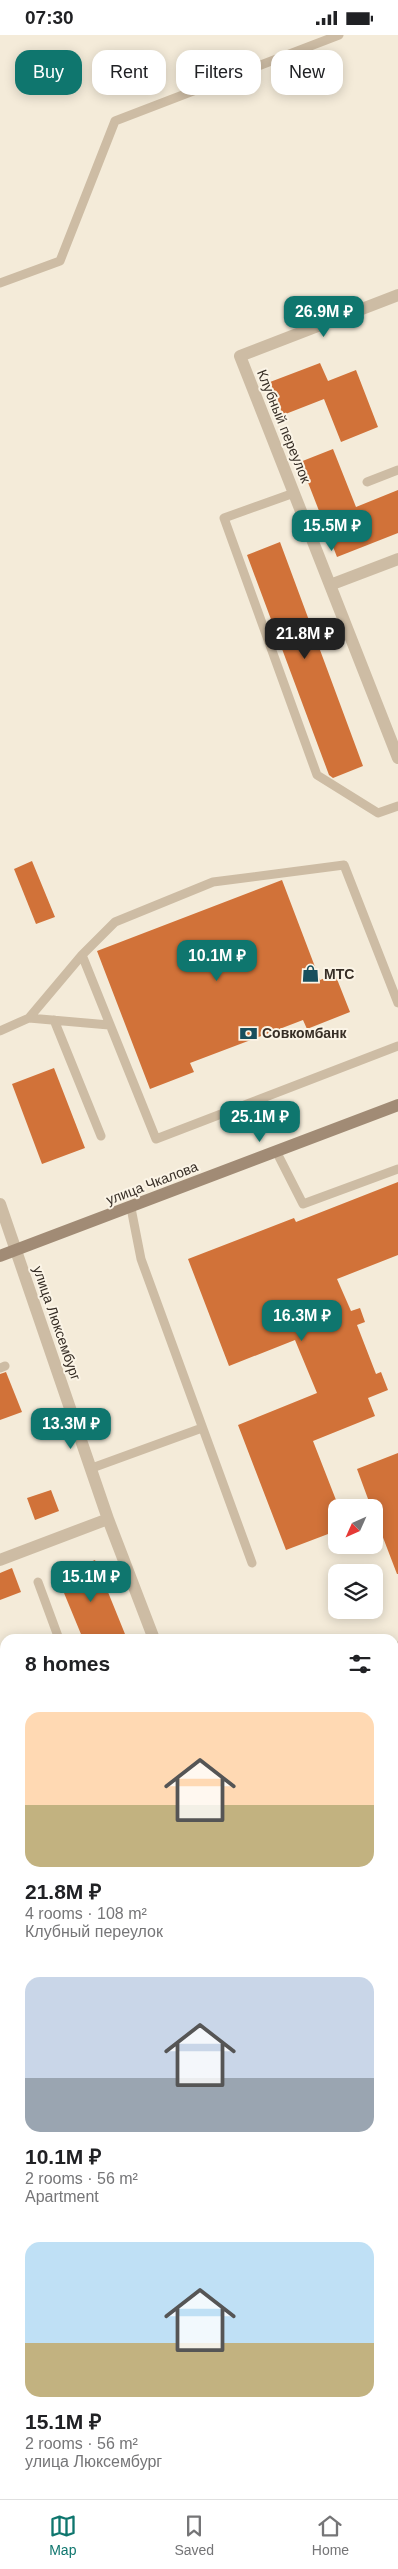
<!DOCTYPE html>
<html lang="en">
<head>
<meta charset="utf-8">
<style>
  :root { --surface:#fff; --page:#f2f2f2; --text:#202124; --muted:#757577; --line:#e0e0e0; --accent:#0f766e }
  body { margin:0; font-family:Arial,sans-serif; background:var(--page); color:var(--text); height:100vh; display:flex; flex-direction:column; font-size:19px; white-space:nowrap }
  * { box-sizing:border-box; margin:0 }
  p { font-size:16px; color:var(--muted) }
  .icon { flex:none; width:28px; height:28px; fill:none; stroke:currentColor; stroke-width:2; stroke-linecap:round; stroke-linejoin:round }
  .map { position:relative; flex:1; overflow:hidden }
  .drawer { position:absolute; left:0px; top:1599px; width:399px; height:866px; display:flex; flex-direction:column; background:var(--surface); border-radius:15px 15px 0 0; box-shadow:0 2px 12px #0003 }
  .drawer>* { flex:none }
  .banner { position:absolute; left:15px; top:15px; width:369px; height:45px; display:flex; gap:10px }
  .needle { width:32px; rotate:225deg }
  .controls { position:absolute; left:328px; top:1464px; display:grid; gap:10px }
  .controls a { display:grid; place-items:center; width:55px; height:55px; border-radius:10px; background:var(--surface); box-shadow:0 2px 12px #0003; font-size:25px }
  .price { position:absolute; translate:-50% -42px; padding:0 11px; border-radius:10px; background:var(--accent); color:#fff; font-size:16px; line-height:32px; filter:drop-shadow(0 1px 2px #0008) }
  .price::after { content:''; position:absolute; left:50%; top:30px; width:15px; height:11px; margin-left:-8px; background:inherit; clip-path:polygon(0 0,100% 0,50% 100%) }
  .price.selected { background:#222; color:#fff }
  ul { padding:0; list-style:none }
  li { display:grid; align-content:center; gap:10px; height:265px; padding:0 25px }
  li span { display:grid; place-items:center; height:155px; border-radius:15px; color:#555 }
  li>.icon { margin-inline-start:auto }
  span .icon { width:90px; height:90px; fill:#fffc; stroke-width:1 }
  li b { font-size:21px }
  h2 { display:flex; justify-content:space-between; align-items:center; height:60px; padding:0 25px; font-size:21px }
  .chip { padding:0 18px; border-radius:15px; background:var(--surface); box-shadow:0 2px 12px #0003; font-size:18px; line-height:45px }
  .chip.selected { background:var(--accent); color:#fff }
  .status { display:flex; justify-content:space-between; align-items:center; height:35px; padding:0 25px; background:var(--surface); direction:ltr }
  .status svg { height:14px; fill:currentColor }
  .tabs { display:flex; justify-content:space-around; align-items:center; height:70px; border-top:1px solid var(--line); background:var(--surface); font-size:14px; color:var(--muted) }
  .tabs a { display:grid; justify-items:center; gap:2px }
  .tabs .selected { color:var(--accent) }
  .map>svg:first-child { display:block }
  .building { fill:#d17239 }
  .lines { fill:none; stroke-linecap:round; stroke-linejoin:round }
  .lane { stroke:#cdbca4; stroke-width:9 }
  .street { stroke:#cdbca4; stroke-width:12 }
  .secondary { stroke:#a18b75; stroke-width:12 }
  .labels { text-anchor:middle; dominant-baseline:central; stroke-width:4; stroke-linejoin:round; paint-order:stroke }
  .street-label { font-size:14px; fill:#372e26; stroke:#fbf4e6 }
  .poi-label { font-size:14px; font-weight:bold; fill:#372e26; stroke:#fbf4e6; text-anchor:start }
</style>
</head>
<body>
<div class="status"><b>07:30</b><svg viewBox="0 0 49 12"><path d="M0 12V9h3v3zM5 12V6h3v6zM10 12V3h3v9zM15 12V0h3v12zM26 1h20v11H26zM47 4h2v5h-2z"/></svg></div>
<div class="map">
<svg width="398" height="2464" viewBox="0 0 398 2464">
  <rect width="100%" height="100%" fill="#f4ebd9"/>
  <path class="building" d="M320,328L328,346L356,335L378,392L341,407L324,364L283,380L270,347Z
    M333,414L356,472L398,455V498L337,522L300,427Z
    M280,507L363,731L333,743L329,740L247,520Z
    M32,826L55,882L36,889L14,834Z
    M282,845L320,945L335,939L350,977L307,994L303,985L190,1028L194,1037L150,1054L97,916Z
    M54,1033L85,1113L42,1129L12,1049Z
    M398,1147V1220L337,1244L351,1276L360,1273L365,1287L357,1290L376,1339L381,1337L388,1355L368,1363L375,1381L313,1406L336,1465V1496L286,1515L238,1390L317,1358L295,1305L229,1331L188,1224L294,1183L296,1187Z
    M6,1337L22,1377L0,1385V1339Z
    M398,1418V1539H397L374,1479V1472H371L357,1434Z
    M51,1455L59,1476L35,1485L27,1463Z
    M95,1525L127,1604H83L57,1541Z
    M12,1533L21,1557L0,1565V1538Z"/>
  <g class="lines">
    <path class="lane" d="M0,248L60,226L115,86L339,0
      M367,447L398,435
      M294,458L224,483L317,740L378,778L398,771
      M398,968L344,830L213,847L115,887L82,920L156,1104L398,1011
      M29,983L109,990
      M54,985L101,1101
      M0,996L29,983L82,920
      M276,1116L303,1169L398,1134
      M131,1173L141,1224L252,1528
      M0,1333L5,1331
      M92,1433L202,1393
      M38,1547L59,1604
      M394,1612L398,1611
      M0,1645L5,1659
      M0,1791L5,1790
      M394,2184L398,2182
      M394,2235L398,2233
      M394,2376L398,2377"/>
    <path class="street" d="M398,260L240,321L398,723
      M330,550L398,524
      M0,1169L108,1484L154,1604
      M0,1525L108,1484
      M394,2255L398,2267"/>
    <path class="secondary" d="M0,1221L398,1070"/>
  </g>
  <defs>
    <symbol id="shop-bare" viewBox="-9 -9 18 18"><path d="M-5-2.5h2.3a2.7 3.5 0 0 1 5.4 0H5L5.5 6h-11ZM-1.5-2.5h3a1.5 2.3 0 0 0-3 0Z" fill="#184f5d" stroke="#fbf4e6" stroke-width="2.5" paint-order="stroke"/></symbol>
    <symbol id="bank-bare" viewBox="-9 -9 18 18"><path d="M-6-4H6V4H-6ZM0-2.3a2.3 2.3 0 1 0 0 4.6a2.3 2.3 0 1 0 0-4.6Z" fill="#184f5d" stroke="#fbf4e6" stroke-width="2.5" paint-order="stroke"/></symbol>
  </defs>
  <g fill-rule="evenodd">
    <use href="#shop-bare" x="298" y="926" width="25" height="25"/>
    <use href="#bank-bare" x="236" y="986" width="25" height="25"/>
  </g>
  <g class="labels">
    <g class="street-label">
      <text transform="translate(284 391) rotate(68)">Клубный переулок</text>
      <text transform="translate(152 1148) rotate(-21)">улица Чкалова</text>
      <text transform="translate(57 1288) rotate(71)">улица Люксембург</text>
    </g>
    <g class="poi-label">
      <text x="324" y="939">МТС</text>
      <text x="262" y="998">Совкомбанк</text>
    </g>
  </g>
</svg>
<div class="controls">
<a><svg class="needle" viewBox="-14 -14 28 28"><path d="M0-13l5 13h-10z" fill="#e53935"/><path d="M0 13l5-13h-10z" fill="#757577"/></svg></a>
<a><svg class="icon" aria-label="layers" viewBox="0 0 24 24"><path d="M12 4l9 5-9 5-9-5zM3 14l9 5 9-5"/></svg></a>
</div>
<b class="price" style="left:324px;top:303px">26.9M ₽</b>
<b class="price" style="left:332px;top:517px">15.5M ₽</b>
<b class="price selected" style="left:305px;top:625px">21.8M ₽</b>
<b class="price" style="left:217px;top:947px">10.1M ₽</b>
<b class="price" style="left:260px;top:1108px">25.1M ₽</b>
<b class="price" style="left:302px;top:1307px">16.3M ₽</b>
<b class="price" style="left:71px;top:1415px">13.3M ₽</b>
<b class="price" style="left:91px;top:1568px">15.1M ₽</b>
<div class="banner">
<a class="chip selected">Buy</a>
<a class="chip">Rent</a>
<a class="chip">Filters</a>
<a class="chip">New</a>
</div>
<section class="drawer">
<h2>8 homes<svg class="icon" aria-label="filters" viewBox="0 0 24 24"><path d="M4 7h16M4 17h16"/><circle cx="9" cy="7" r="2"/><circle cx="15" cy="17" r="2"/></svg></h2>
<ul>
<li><span style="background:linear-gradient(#ffd9b3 60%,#c2b280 0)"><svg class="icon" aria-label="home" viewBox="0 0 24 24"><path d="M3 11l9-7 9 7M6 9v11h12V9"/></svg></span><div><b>21.8M ₽</b><p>4 rooms · 108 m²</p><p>Клубный переулок</p></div></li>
<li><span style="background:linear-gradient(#c9d6e8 65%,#9aa5b1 0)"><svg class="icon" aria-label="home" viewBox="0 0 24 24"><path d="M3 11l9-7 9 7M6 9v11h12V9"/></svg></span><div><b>10.1M ₽</b><p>2 rooms · 56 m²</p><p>Apartment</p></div></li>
<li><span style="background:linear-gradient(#bfe0f5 65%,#c2b280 0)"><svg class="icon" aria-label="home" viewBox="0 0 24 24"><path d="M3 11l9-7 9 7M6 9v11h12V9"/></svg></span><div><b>15.1M ₽</b><p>2 rooms · 56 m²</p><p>улица Люксембург</p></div></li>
</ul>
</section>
</div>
<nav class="tabs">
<a class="selected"><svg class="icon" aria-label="map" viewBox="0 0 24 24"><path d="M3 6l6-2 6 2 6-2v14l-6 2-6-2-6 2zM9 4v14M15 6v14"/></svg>Map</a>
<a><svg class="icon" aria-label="saved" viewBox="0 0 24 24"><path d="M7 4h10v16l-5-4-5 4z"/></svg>Saved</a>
<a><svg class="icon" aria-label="home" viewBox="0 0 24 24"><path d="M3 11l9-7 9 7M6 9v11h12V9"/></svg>Home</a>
</nav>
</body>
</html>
